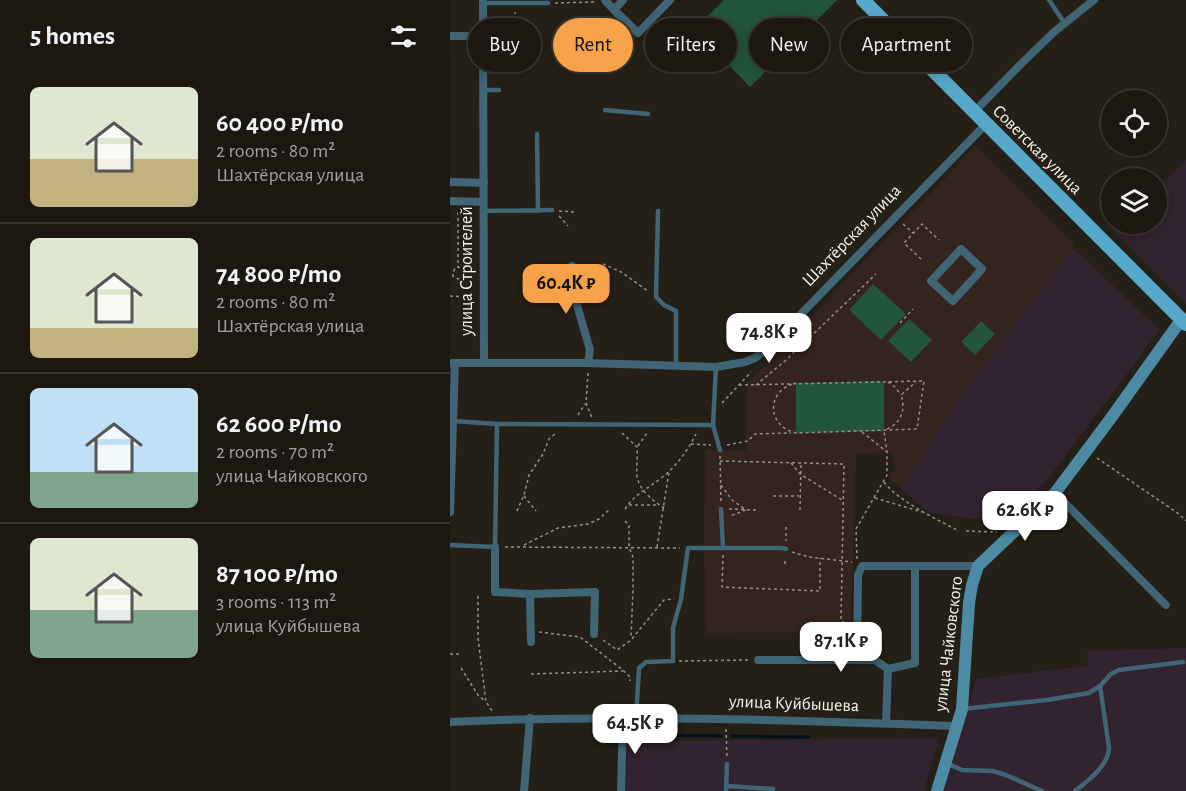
<!DOCTYPE html>
<html lang="en">
<head>
<meta charset="utf-8">
<style>
  :root { --surface:#1c1811; --page:#29251f; --text:#f1f3f6; --muted:#a0a09f; --line:#3a3731; --accent:#f7a149 }
  body { margin:0; font-family:"Alegreya Sans",sans-serif; background:var(--page); color:var(--text); height:100vh; display:flex; flex-direction:column; font-size:22px; white-space:nowrap }
  * { box-sizing:border-box; margin:0 }
  p { font-size:20px; color:var(--muted) }
  .icon { flex:none; width:33px; height:33px; fill:none; stroke:currentColor; stroke-width:2; stroke-linecap:round; stroke-linejoin:round }
  .map { position:relative; flex:1; overflow:hidden }
  .panel { display:flex; flex-direction:column; background:var(--surface); width:450px }
  .panel>* { flex:none }
  .guide { position:absolute; left:18px; top:18px; width:570px; height:54px; display:flex; gap:12px }
  .controls { position:absolute; left:651px; top:90px; display:grid; gap:12px }
  .controls a { display:grid; place-items:center; width:66px; height:66px; border-radius:50%; background:var(--surface); box-shadow:0 3px 15px #0003,0 0 0 2px var(--line); font-size:30px }
  .price { position:absolute; translate:-50% -51px; padding:0 14px; border-radius:12px; background:#fff; color:#222; font-size:20px; line-height:39px; filter:drop-shadow(0 2px 3px #0008) }
  .price::after { content:''; position:absolute; left:50%; top:36px; width:18px; height:14px; margin-left:-9px; background:inherit; clip-path:polygon(0 0,100% 0,50% 100%) }
  .price.active { background:var(--accent); color:#111 }
  ul { padding:0; list-style:none }
  li { display:flex; align-items:center; gap:18px; height:150px; padding:0 30px }
  li+li { border-top:2px solid var(--line) }
  li span { display:grid; place-items:center; flex:none; width:168px; height:120px; border-radius:9px; color:#555 }
  li>.icon { margin-inline-start:auto }
  span .icon { width:72px; height:72px; fill:#fffc; stroke-width:1 }
  li b { font-size:26px }
  h2 { display:flex; justify-content:space-between; align-items:center; height:72px; padding:0 30px; font-size:26px }
  .tag { padding:0 21px; border-radius:27px; background:var(--surface); box-shadow:0 3px 15px #0003,0 0 0 2px var(--line); font-size:21px; line-height:54px }
  .tag.active { background:var(--accent); color:#111 }
  main { display:flex; flex:1; min-height:0 }
  .map>svg:first-child { display:block }
  .industrial { fill:#31232f }
  .education { fill:#35231d }
  .green { fill:#235538 }
  .lines { fill:none; stroke-linecap:round; stroke-linejoin:round }
  .stream { stroke:#00101e; stroke-width:3 }
  .path { stroke:#959189; stroke-width:1.5; stroke-dasharray:3 3; stroke-linecap:butt }
  .lane { stroke:#406575; stroke-width:4.5 }
  .street { stroke:#406575; stroke-width:8 }
  .secondary { stroke:#4d8ba5; stroke-width:12 }
  .primary { stroke:#57a9ca; stroke-width:14 }
  .labels { text-anchor:middle; dominant-baseline:central; stroke-width:4.5; stroke-linejoin:round; paint-order:stroke }
  .street-label { font-size:18px; fill:#f6f2ec; stroke:#252017 }
</style>
</head>
<body>
<main>
<section class="panel">
<h2>5 homes<svg class="icon" aria-label="filters" viewBox="0 0 24 24"><path d="M4 7h16M4 17h16"/><circle cx="9" cy="7" r="2"/><circle cx="15" cy="17" r="2"/></svg></h2>
<ul>
<li><span style="background:linear-gradient(#dfe7d0 60%,#c2b280 0)"><svg class="icon" aria-label="home" viewBox="0 0 24 24"><path d="M3 11l9-7 9 7M6 9v11h12V9"/></svg></span><div><b>60 400 ₽/mo</b><p>2 rooms · 80 m²</p><p>Шахтёрская улица</p></div></li>
<li><span style="background:linear-gradient(#dfe7d0 75%,#c2b280 0)"><svg class="icon" aria-label="home" viewBox="0 0 24 24"><path d="M3 11l9-7 9 7M6 9v11h12V9"/></svg></span><div><b>74 800 ₽/mo</b><p>2 rooms · 80 m²</p><p>Шахтёрская улица</p></div></li>
<li><span style="background:linear-gradient(#bfe0f5 70%,#7fa58c 0)"><svg class="icon" aria-label="home" viewBox="0 0 24 24"><path d="M3 11l9-7 9 7M6 9v11h12V9"/></svg></span><div><b>62 600 ₽/mo</b><p>2 rooms · 70 m²</p><p>улица Чайковского</p></div></li>
<li><span style="background:linear-gradient(#dfe7d0 60%,#7fa58c 0)"><svg class="icon" aria-label="home" viewBox="0 0 24 24"><path d="M3 11l9-7 9 7M6 9v11h12V9"/></svg></span><div><b>87 100 ₽/mo</b><p>3 rooms · 113 m²</p><p>улица Куйбышева</p></div></li>
</ul>
</section>
<div class="map">
<svg width="736" height="791" viewBox="0 0 736 791">
  <rect width="100%" height="100%" fill="#252017"/>
  <path class="industrial" d="M736,160V304L662,230L669,224H706L707,188Z
    M623,248L710,330L598,479L555,523L480,513L451,489L507,401Z
    M736,648V791H493L526,679L637,666L638,651Z
    M489,738L474,791H175L176,741Z"/>
  <path class="education" d="M526,146L625,244L623,248L507,401L451,489L439,478L445,468L441,452L406,454L401,632L256,633L254,548L255,450L296,451L297,383Z"/>
  <path class="green" d="M274,0H387L300,87L244,29Z
    M423,284L456,314L431,340L399,310Z
    M459,319L482,340L461,362L438,341Z
    M531,321L545,334L525,355L511,342Z
    M434,381V431L346,433V383Z"/>
  <g class="lines">
    <path class="stream" d="M183,735L271,736
      M281,736L359,737"/>
    <path class="path" d="M105,3L145,2
      M64,44L65,12
      M109,211L125,212
      M8,212V267L12,269L14,273L12,278L8,279L3,276V273L5,268L8,267
      M109,216L118,226
      M453,224L463,233
      M471,259L454,243L472,224L489,240
      M153,264L171,272L198,291
      M0,296L22,297
      M450,323L463,309
      M138,373L136,403L142,418
      M438,382L445,387L451,395
      M289,385L474,381L467,429L346,433C316,426 316,390 346,383
      M306,385L335,361L426,274
      M272,403L301,372
      M128,415L135,404
      M437,429C451,423 456,410 451,395L466,382
      M412,432L437,452
      M172,433L187,447C188,457 186,466 187,476C189,490 203,501 214,508
      M241,444L261,445
      M277,445L298,441L305,434L341,433
      M188,446L197,433
      M270,456L271,503
      M647,458L729,514L736,521
      M270,461L394,464L391,620L398,626
      M341,463L350,474L392,500
      M434,482C448,501 488,520 509,531
      M271,485L282,500L296,510L280,516
      M74,496L86,511
      M323,496H349
      M425,498L472,512
      M179,505H207
      M175,509C186,493 196,490 211,478C226,467 238,450 246,434
      M279,509L306,510
      M350,510L351,464
      M67,511L74,495L79,475L93,454L99,439L106,433
      M175,521L179,525V547L183,557V590L181,638
      M336,527V541
      M516,531L547,532
      M74,545L108,528L138,524L149,519L160,509
      M55,547L230,548
      M207,547L219,472
      M342,552L359,557L402,562
      M273,555L272,587L370,591V558
      M407,559L406,529L437,475V452L434,431
      M335,564V558
      M28,596V638L36,702L43,712
      M89,632L130,637L174,671L180,677V681
      M153,640L167,650L181,640L214,600L224,599
      M0,654H12
      M229,661L300,660
      M11,668L28,695L35,701
      M81,674L173,671
      M276,729L277,757"/>
    <path class="lane" d="M599,0L615,24
      M33,3H98
      M33,90H49
      M155,110L198,114
      M87,134L88,211
      M34,211L102,210
      M208,211L206,297L214,305L226,311V366
      M3,421L47,424L263,425L266,367
      M263,425L270,450
      M0,545L45,547L47,424
      M238,548H332L336,549
      M271,548H273L271,509
      M512,709L597,700L639,693L650,686L661,674L669,670L733,662
      M186,717L189,668L196,662L223,661V628L231,599L238,548
      M498,764L512,770L543,771L556,775L592,791
      M277,786L323,789
      M276,791L277,764
      M625,791C638,781 658,766 659,748L650,686"/>
    <path class="street" d="M155,0L164,10
      M173,0L164,10L188,33L220,0
      M0,36H33
      M524,112L570,65L604,32L644,0
      M0,182L34,183
      M0,201L33,202
      M511,249L532,269L503,301L481,281Z
      M122,266L127,305L140,350L138,363
      M0,363H138L266,367L295,362L305,358L317,349L536,124
      M29,363H34L33,0
      M605,493L716,605
      M0,512L5,363H10
      M45,547V592L80,594L145,592L144,634
      M80,594L81,642
      M308,660H425L438,669L436,723
      M407,660L408,575L412,566H528
      M438,669L465,663V566
      M0,722C169,714 337,720 506,726
      M74,791L80,718
      M171,791L173,718"/>
    <path class="secondary" d="M487,791L512,709L519,603L522,585L528,566L605,493L661,418L731,320"/>
    <path class="primary" d="M413,0L736,324"/>
  </g>
  <g class="labels">
    <g class="street-label">
      <text transform="translate(587 150) rotate(45)">Советская улица</text>
      <text transform="translate(402 236) rotate(-46)">Шахтёрская улица</text>
      <text transform="translate(17 271) rotate(-90)">улица Строителей</text>
      <text transform="translate(499 644) rotate(-83)">улица Чайковского</text>
      <text transform="translate(344 704) rotate(2)">улица Куйбышева</text>
    </g>
  </g>
</svg>
<div class="controls">
<a><svg class="icon" aria-label="locate" viewBox="0 0 24 24"><circle cx="12" cy="12" r="6"/><path d="M12 2v4M12 18v4M2 12h4M18 12h4"/></svg></a>
<a><svg class="icon" aria-label="layers" viewBox="0 0 24 24"><path d="M12 4l9 5-9 5-9-5zM3 14l9 5 9-5"/></svg></a>
</div>
<b class="price active" style="left:116px;top:315px">60.4K ₽</b>
<b class="price" style="left:319px;top:364px">74.8K ₽</b>
<b class="price" style="left:575px;top:542px">62.6K ₽</b>
<b class="price" style="left:391px;top:673px">87.1K ₽</b>
<b class="price" style="left:185px;top:755px">64.5K ₽</b>
<div class="guide">
<a class="tag">Buy</a>
<a class="tag active">Rent</a>
<a class="tag">Filters</a>
<a class="tag">New</a>
<a class="tag">Apartment</a>
</div>
</div>
</main>
</body>
</html>
